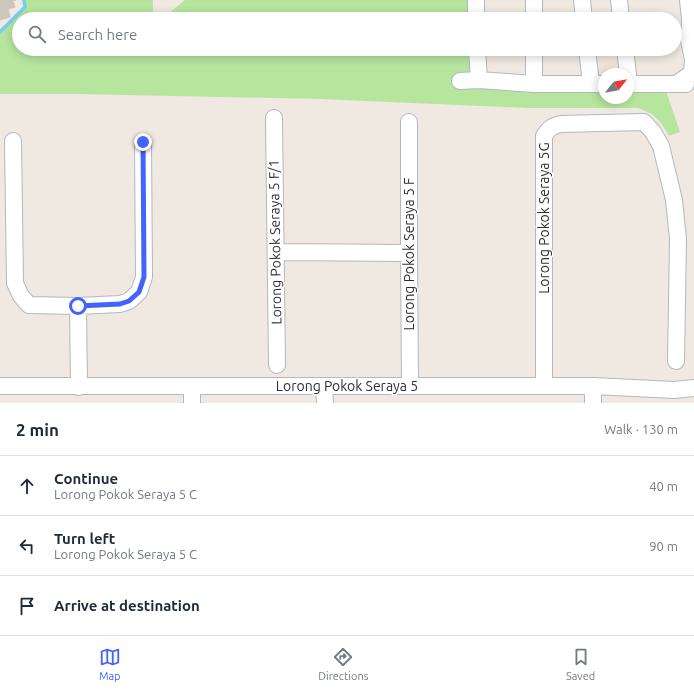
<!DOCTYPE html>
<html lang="en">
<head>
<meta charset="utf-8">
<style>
  body { margin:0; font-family:Ubuntu,sans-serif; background:#f2f2f3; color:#1f2937 }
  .compass { position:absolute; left:598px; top:68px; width:36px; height:36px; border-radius:50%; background:#fff; box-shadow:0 2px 10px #0003; rotate:59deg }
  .stop { position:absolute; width:12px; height:12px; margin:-9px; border:3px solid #4264fb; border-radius:50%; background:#fff }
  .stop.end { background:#4264fb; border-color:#fff; box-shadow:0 1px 4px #0008 }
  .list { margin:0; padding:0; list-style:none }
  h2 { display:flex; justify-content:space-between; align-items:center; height:52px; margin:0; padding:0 16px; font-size:17px }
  h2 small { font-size:13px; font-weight:400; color:#747a83 }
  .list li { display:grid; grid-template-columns:26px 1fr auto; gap:12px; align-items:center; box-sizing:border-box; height:60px; padding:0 16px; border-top:1px solid #e0e1e3 }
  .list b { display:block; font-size:15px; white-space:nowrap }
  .list p { margin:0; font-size:13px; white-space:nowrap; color:#747a83 }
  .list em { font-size:13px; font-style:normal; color:#747a83 }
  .icon { flex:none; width:22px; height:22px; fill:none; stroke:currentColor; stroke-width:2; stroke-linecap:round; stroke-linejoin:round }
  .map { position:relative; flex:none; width:694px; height:403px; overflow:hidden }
  .search { position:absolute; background:#fff; box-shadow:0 2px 10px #0003; left:12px; right:12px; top:12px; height:44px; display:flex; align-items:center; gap:10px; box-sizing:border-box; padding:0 14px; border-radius:22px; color:#747a83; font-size:15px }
  .sheet { height:232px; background:#fff }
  nav { display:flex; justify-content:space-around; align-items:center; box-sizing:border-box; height:56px; border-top:1px solid #e0e1e3; background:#fff; font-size:11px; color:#747a83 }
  nav a { display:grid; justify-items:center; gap:2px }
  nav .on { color:#4264fb }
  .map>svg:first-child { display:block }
  .green { fill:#b6e59e }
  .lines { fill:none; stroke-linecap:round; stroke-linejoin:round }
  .stream { stroke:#75cff0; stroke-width:3.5 }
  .building { fill:#cbc7bf; stroke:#cbc5ba }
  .minor-casing { stroke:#b4b7c1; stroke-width:18 }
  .minor { stroke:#fff; stroke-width:16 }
  .route { stroke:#4264fb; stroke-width:5 }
  .labels { text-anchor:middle; stroke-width:3; stroke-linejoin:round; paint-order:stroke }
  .street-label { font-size:14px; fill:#2e2e2e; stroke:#fff }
</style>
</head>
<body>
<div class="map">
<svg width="694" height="403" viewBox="0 0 694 403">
  <rect width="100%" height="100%" fill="#efe9e1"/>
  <!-- green -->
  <path class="green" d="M24,0h129v15l3,4h-137v30h453v24l132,17v8h24v-8l38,1 14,41 -11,4 -8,-13 -9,-9 -14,-6h-109l-208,-9 -242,-5h-79v-62l25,-25z
    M185,0h286v19h-309z"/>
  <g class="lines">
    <!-- stream -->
    <path class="stream" d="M0,32l25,-25 -1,-7"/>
  </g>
  <!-- building -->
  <path class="building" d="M0,0h16l-3,1 2,6 -7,2 2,8 -10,3z"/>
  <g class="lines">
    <!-- minor casing -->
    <g class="minor-casing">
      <path id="minor" d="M534,0v19
        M582,0l2,19
        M619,0l2,19
        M688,0l2,19 2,9
        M476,19v-19
        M477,49l2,31
        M534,49v35
        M587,49l4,35h13
        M625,49l3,25
        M460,81l19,-1 55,4h57
        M628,84h58
        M676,84l16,-11 1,-14 -4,-19 1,-21
        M274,118l3,247
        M409,122v131l1,133
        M13,141l2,142 6,13 8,9 49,1 42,-2 9,-3 10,-9 5,-15 -1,-135
        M276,252l133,1
        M78,306l1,81
        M0,386h593l81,4 20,-2
        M544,386v-250c5,-8 8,-10 17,-12l83,-2 9,10 8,14 13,54 4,39 -2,122
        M324,387l1,16
        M192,403v-16
        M593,403v-17"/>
    </g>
    <!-- minor -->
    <use href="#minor" class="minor"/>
  </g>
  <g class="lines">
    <!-- route -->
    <path class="route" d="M78,306l42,-2 9,-3 10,-9 5,-15 -1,-135"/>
  </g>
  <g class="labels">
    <!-- street labels -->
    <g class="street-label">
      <text transform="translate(544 218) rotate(-90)" y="5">Lorong Pokok Seraya 5G</text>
      <text transform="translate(275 242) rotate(-91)" y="5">Lorong Pokok Seraya 5 F/1</text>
      <text transform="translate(409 254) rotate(-90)" y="5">Lorong Pokok Seraya 5 F</text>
      <text x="347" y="391">Lorong Pokok Seraya 5</text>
    </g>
  </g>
</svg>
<svg class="compass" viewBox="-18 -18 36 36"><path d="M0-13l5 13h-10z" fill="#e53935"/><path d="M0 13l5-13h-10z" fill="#747a83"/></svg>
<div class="stop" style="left:78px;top:306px"></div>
<div class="stop end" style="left:143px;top:142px"></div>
<div class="search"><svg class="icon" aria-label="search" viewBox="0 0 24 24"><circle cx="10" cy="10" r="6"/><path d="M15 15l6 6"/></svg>Search here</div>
</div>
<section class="sheet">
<h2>2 min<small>Walk · 130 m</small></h2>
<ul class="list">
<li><svg class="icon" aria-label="ahead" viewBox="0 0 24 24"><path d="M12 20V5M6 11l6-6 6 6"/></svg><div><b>Continue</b><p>Lorong Pokok Seraya 5 C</p></div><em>40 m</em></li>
<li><svg class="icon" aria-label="left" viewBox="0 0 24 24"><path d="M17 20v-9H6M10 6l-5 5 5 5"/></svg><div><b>Turn left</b><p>Lorong Pokok Seraya 5 C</p></div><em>90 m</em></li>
<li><svg class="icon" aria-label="arrive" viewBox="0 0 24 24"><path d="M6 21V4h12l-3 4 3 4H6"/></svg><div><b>Arrive at destination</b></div></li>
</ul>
</section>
<nav>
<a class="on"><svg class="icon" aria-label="map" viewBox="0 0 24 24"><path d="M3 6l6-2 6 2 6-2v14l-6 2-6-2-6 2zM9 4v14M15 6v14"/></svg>Map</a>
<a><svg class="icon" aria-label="directions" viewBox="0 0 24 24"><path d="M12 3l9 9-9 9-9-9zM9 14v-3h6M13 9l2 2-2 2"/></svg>Directions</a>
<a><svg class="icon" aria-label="saved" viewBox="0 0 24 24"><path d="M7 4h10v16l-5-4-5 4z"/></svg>Saved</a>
</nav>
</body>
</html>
